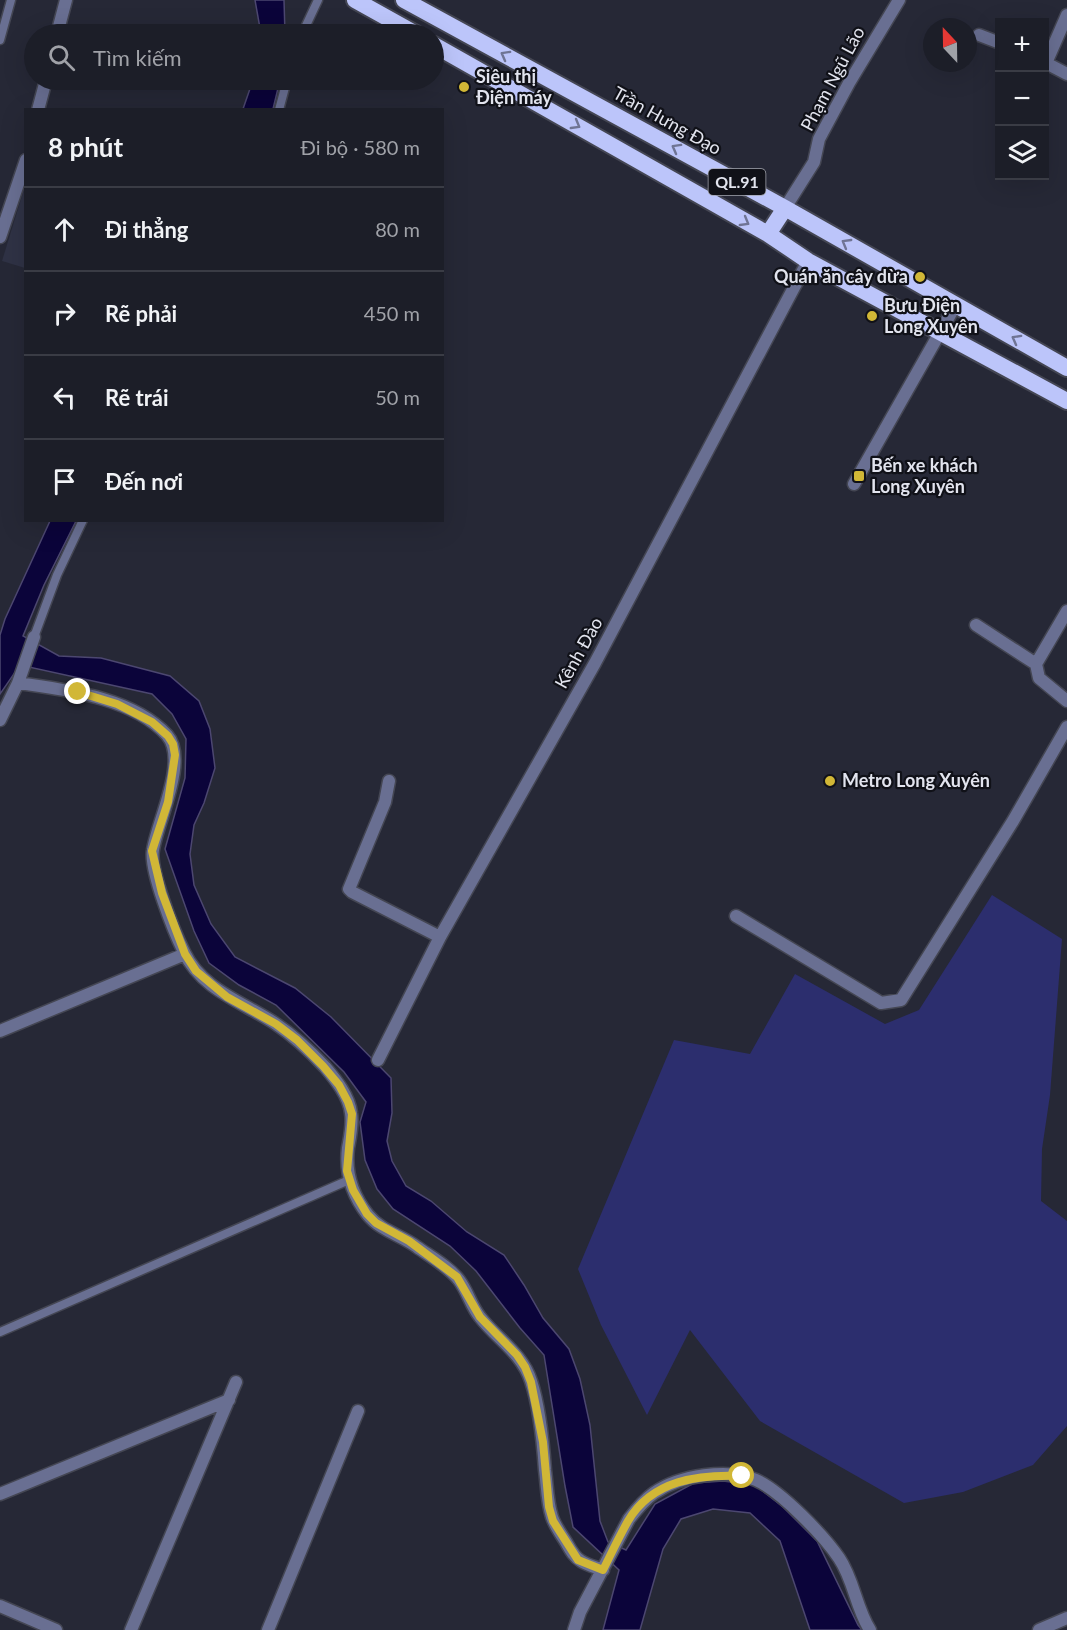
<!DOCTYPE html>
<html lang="vi">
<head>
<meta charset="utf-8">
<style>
  body { margin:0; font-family:Lato,sans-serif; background:#252730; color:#f1f3f6 }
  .controls { position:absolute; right:18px; top:18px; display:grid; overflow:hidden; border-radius:0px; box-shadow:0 6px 24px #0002 }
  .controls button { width:54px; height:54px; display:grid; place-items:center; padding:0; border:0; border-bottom:2px solid #3a3c45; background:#1c1e28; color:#f1f3f6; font:30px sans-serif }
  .compass { position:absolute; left:923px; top:18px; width:54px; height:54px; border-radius:50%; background:#1c1e28; box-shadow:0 6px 24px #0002; rotate:338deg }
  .stop { position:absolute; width:18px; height:18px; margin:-14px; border:4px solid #d1b736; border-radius:50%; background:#fff }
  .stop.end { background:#d1b736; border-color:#fff; box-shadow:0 2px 6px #0008 }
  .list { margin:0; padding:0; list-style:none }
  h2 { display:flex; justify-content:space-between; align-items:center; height:78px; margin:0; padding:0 24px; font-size:26px }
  h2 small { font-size:20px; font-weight:400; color:#a0a2a8 }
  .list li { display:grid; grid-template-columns:39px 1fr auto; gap:18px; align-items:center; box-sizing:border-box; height:84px; padding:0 24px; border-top:2px solid #3a3c45 }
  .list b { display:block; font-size:22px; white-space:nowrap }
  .list em { font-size:20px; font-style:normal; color:#a0a2a8 }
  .icon { flex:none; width:33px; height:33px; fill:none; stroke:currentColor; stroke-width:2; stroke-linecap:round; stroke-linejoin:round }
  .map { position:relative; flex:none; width:1067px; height:1630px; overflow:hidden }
  .search { position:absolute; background:#1c1e28; box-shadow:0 6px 24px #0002; left:24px; top:24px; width:420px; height:66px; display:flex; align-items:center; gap:15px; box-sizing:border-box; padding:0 21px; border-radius:33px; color:#a0a2a8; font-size:22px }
  .panel { position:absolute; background:#1c1e28; box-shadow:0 6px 24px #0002; left:24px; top:108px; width:420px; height:414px; border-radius:0px }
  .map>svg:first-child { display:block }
  .built { fill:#2f3245 }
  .green { fill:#2c2e6e }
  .water { fill:#0b043a; stroke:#4c4770; stroke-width:1.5 }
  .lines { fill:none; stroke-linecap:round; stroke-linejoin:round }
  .service-casing { stroke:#444653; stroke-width:11 }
  .minor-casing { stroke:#444653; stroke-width:15 }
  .trunk-casing { stroke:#444653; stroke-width:20 }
  .service { stroke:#696f92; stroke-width:8 }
  .minor { stroke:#696f92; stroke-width:12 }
  .trunk { stroke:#bcc5fa; stroke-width:16 }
  .oneway { stroke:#6f7494 }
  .route { stroke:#d1b736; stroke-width:8 }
  .poi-dot { fill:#d1b736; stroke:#101118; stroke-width:2 }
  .labels { text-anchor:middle; stroke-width:4.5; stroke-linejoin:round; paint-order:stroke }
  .shield { fill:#101118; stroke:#a3a5ae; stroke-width:1.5 }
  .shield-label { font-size:16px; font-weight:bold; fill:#e2e4ee }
  .poi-label { font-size:18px; font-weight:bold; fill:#e2e4ee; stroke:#101118; text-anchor:start }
  .street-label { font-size:18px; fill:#e2e4ee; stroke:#101118 }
</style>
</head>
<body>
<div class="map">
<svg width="1067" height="1630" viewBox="0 0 1067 1630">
  <rect width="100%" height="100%" fill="#262836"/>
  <!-- built -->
  <path class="built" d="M25,186l1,82h-1l-23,-7z"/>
  <!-- green -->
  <path class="green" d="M992,895l70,44 -12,156 -8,54 -1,52 26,20v205l-34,39 -70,27 -59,11 -144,-82 -70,-91 -43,85 -46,-90 -23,-56 96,-229 76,14 45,-80 90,50 34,-14z"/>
  <!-- water -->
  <path class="water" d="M255,0h29l1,34h-24z
    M253,80h27l-7,29h-30z
    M50,521h26l-32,64 -21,51 36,20 42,2 69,18 29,25 11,28 5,39 -11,35 -10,22 -4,29 4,31 17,39 24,33 60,31 36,29 60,61 1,35 -5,28 5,20 14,25 25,15 36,31 37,23 20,30 19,33 26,31 11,30 10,46 10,96 8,21 18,8 29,-46 39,-21 29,-2 32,4 28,22 34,34 41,84 4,5h-52l-30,-89 -30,-28 -37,-4 -32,10 -18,30 -23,81h-37l16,-60 -46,-43 -8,-41 -21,-131 -24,-27 -44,-57 -26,-25 -57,-37 -16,-20 -12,-29 -5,-38 6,-20 -22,-30 -68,-67 -37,-20 -30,-22 -15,-32 -29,-82 20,-71 1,-39 -14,-25 -20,-20 -132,-29 -20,29v-59l5,-16z"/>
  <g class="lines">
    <!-- service casing -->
    <g class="service-casing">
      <path id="service" d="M302,34l16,-34
        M0,40l11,-40
        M279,110l8,-30
        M34,637l23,-62 26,-55
        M0,1332l349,-152"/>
    </g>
    <!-- minor casing -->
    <g class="minor-casing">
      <path id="minor" d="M57,34l9,-34
        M979,35l21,8
        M1044,62l23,12
        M1046,63l21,-48
        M38,110l8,-30
        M785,208l29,-46 5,-23 30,-56 50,-83
        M0,237l26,-77
        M854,484l101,-178
        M1067,611l-31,53 3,14 28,23
        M976,625l60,39
        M34,637l-16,46c48,7 114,14 149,52 22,25 -10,87 -14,115 -4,19 21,82 31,102 18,38 59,50 92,72 18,12 34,27 49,43 11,13 24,29 26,46 2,12 -1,24 -3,35 -3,25 5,48 20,67 13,16 33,20 49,32 14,10 32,20 42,33 9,12 12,26 21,37 17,22 42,36 51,64 9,27 12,61 14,89 2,15 2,32 7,47 3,9 9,17 14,25 4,7 8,15 15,19 6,4 14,6 22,9
        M0,720l18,-37
        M389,781l-4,21 -36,87 3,3 88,45
        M736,916l145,87 20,-3 112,-179 54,-94
        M0,1031l185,-77
        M378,1060l62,-123 155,-274 213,-402
        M0,1494l229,-94
        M0,1606l56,24
        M131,1630l105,-248
        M268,1630l90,-219
        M574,1630l6,-18 49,-93c7,-9 15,-19 25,-26 26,-18 74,-25 102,-13 25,11 68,56 83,78 15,22 17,50 31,72
        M1039,1630l28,-12"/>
    </g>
    <!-- trunk casing -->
    <g class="trunk-casing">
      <path id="trunk" d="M355,0l61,34
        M404,0l381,208 282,160
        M434,45l334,189 40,27 259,140
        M768,234l17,-26"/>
    </g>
    <!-- service -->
    <use href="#service" class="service"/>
    <!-- minor -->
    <use href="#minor" class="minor"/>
    <!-- trunk -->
    <use href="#trunk" class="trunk"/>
  </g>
  <!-- one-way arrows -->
  <defs><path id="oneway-chevron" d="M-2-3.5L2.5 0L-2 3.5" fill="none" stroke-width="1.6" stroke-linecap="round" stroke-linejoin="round" transform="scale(1.5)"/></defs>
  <g class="oneway">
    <use href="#oneway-chevron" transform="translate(505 55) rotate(-151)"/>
    <use href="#oneway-chevron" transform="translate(576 125) rotate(30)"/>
    <use href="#oneway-chevron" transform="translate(676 148) rotate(-151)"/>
    <use href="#oneway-chevron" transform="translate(745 222) rotate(30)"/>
    <use href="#oneway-chevron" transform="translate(846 243) rotate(-150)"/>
    <use href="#oneway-chevron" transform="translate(1016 339) rotate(-151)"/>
  </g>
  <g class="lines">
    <!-- route -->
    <path class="route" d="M78,692l39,12 35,18 16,14 5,8 2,11 -7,47 -16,49 10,42 23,61 11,17 31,26 49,27 21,16 26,26 16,19 9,17 4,12 -5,57 6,19 14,24 9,9 33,18 48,36 23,40 37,38 8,12 6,15 12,60 6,65 4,14 25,39 25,10c8,-16 16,-33 25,-49 24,-41 71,-47 114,-45"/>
  </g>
  <!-- markers -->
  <g class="poi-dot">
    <circle cx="464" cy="87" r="6"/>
    <circle cx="920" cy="277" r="6"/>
    <circle cx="872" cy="316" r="6"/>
    <rect x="853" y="470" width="12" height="12" rx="3"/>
    <circle cx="830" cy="781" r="6"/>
  </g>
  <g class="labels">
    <!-- shield labels -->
    <rect class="shield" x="708.5" y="169" width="57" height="26" rx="4.5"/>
    <g class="shield-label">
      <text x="737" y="188">QL.91</text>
    </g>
    <!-- poi labels -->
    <g class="poi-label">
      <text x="476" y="83">Siêu thị<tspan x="476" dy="21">Điện máy</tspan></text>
      <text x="908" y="283" text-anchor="end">Quán ăn cây dừa</text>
      <text x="884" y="312">Bưu Điện<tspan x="884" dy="21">Long Xuyên</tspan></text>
      <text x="871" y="472">Bến xe khách<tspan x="871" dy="21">Long Xuyên</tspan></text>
      <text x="842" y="787">Metro Long Xuyên</text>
    </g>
    <!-- street labels -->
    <g class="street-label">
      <text transform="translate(833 79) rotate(-62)" y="6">Phạm Ngũ Lão</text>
      <text transform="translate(667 121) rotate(29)" y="6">Trần Hưng Đạo</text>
      <text transform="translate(579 653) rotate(-61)" y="6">Kênh Đào</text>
    </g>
  </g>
</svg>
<div class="controls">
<button>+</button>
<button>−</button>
<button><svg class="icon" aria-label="layers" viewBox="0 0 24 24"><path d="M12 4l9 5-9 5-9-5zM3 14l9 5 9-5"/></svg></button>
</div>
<svg class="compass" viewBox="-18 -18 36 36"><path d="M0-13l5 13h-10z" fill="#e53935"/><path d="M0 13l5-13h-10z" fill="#a0a2a8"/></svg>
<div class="stop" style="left:742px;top:1476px"></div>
<div class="stop end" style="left:78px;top:692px"></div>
<div class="search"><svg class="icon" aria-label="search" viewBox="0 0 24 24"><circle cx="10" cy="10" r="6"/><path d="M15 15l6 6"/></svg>Tìm kiếm</div>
<section class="panel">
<h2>8 phút<small>Đi bộ · 580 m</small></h2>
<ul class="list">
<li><svg class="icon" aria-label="ahead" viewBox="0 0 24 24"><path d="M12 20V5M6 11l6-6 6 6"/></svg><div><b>Đi thẳng</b></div><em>80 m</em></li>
<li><svg class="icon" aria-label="right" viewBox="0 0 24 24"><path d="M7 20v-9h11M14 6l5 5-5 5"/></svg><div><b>Rẽ phải</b></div><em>450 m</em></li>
<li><svg class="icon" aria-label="left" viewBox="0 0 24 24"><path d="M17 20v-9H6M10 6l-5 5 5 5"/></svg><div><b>Rẽ trái</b></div><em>50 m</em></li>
<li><svg class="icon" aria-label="arrive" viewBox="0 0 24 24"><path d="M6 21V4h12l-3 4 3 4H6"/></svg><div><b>Đến nơi</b></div></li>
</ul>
</section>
</div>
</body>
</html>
